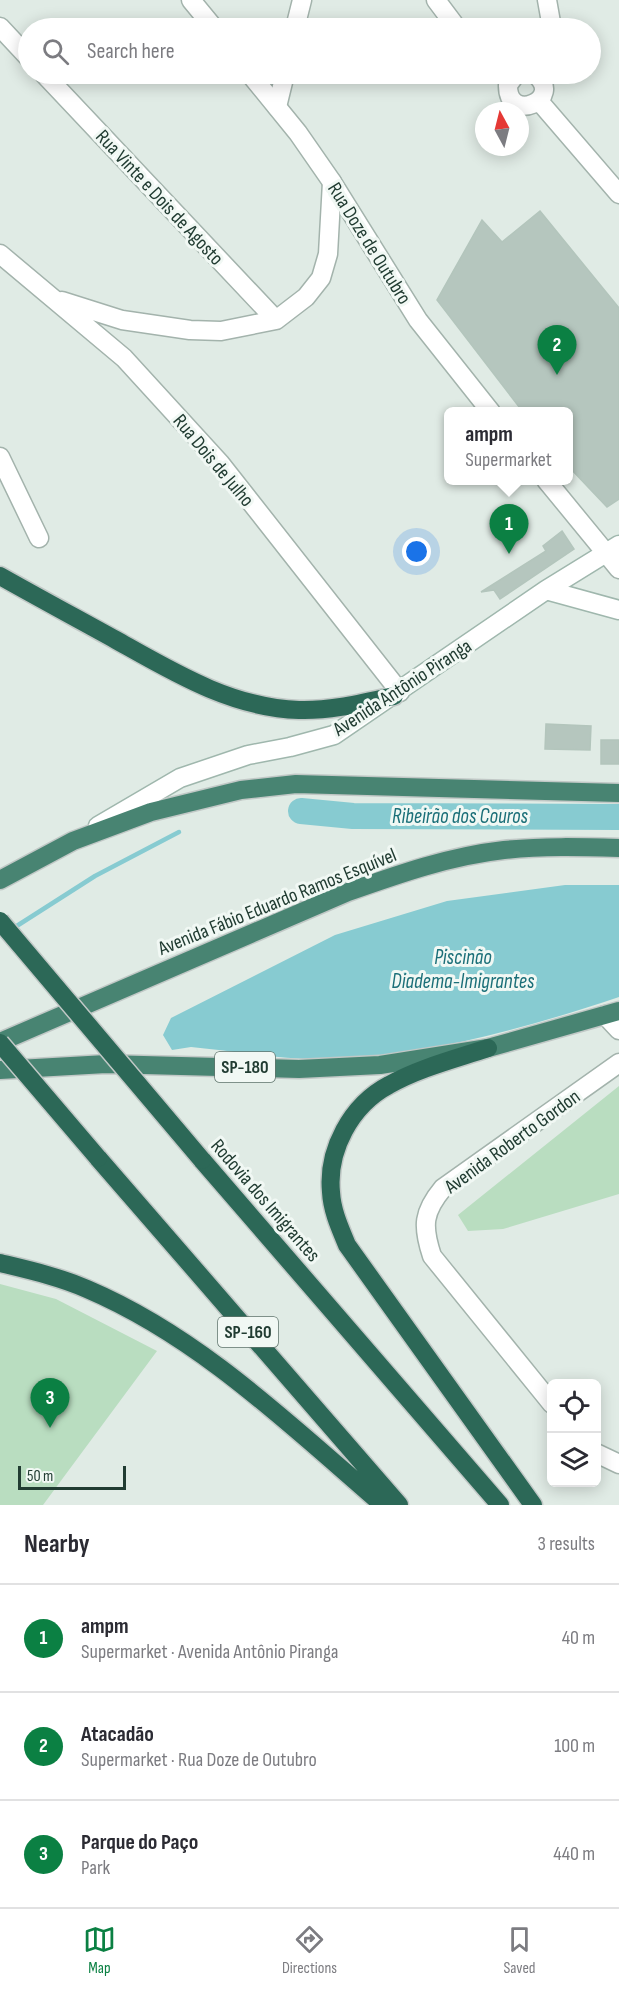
<!DOCTYPE html>
<html lang="en">
<head>
<meta charset="utf-8">
<style>
  body { margin:0; font-family:"Sofia Sans Condensed",sans-serif; background:#f2f2f3; color:#2b2b33 }
  .controls { position:absolute; right:18px; bottom:18px; display:grid; overflow:hidden; border-radius:9px; box-shadow:0 3px 15px #0003 }
  .controls button { width:54px; height:54px; display:grid; place-items:center; padding:0; border:0; border-bottom:2px solid #e1e1e2; background:#fff; color:#2b2b33; font:30px sans-serif }
  .compass { position:absolute; left:475px; top:102px; width:54px; height:54px; border-radius:50%; background:#fff; box-shadow:0 3px 15px #0003; rotate:353deg }
  .scale { position:absolute; left:18px; bottom:15px; width:108px; box-sizing:border-box; padding-left:6px; border:3px solid #213c32; border-top:0; font-size:16px; line-height:21px; white-space:nowrap; color:#213c32; -webkit-text-stroke:4px #f1f8f4; paint-order:stroke }
  .you { position:absolute; left:417px; top:552px; width:21px; height:21px; margin:-15px; border:4px solid #fff; border-radius:50%; background:#1a73e8; box-shadow:0 0 0 9px #1a73e833 }
  .badge { display:grid; place-items:center; width:39px; height:39px; border-radius:50%; background:#0b8043; color:#fff; font-size:20px; font-weight:700 }
  .pin { position:absolute; translate:-50% -50px; filter:drop-shadow(0 2px 3px #0008) }
  .pin::after { content:''; position:absolute; top:32px; width:21px; height:18px; background:inherit; clip-path:polygon(0 0,100% 0,50% 100%) }
  .popup { position:absolute; left:444px; top:407px; width:129px; height:78px; box-sizing:border-box; display:grid; place-content:center; border-radius:9px; background:#fff; filter:drop-shadow(0 2px 4px #0005); font-size:20px; white-space:nowrap; color:#7c7c81 }
  .popup b { font-size:22px; color:#2b2b33 }
  .popup::after { content:''; position:absolute; left:50%; top:100%; margin-left:-12px; border:12px solid transparent; border-top-color:#fff }
  .list { margin:0; padding:0; list-style:none }
  h2 { display:flex; justify-content:space-between; align-items:center; height:78px; margin:0; padding:0 24px; font-size:26px }
  h2 small { font-size:20px; font-weight:400; color:#7c7c81 }
  .list li { display:grid; grid-template-columns:39px 1fr auto; gap:18px; align-items:center; box-sizing:border-box; height:108px; padding:0 24px; border-top:2px solid #e1e1e2 }
  .list b { display:block; font-size:22px; white-space:nowrap }
  .list p { margin:0; font-size:20px; white-space:nowrap; color:#7c7c81 }
  .list em { font-size:20px; font-style:normal; color:#7c7c81 }
  .icon { flex:none; width:33px; height:33px; fill:none; stroke:currentColor; stroke-width:2; stroke-linecap:round; stroke-linejoin:round }
  .map { position:relative; flex:none; width:619px; height:1505px; overflow:hidden }
  .search { position:absolute; background:#fff; box-shadow:0 3px 15px #0003; left:18px; right:18px; top:18px; height:66px; display:flex; align-items:center; gap:15px; box-sizing:border-box; padding:0 21px; border-radius:33px; color:#7c7c81; font-size:22px }
  .sheet { height:402px; background:#fff }
  nav { display:flex; justify-content:space-around; align-items:center; box-sizing:border-box; height:84px; border-top:2px solid #e1e1e2; background:#fff; font-size:16px; color:#7c7c81 }
  nav a { display:grid; justify-items:center; gap:3px }
  nav .on { color:#0b8043 }
  .map>svg:first-child { display:block }
  .green { fill:#b9ddc0 }
  .water { fill:#87cbd1 }
  .lines { fill:none; stroke-linecap:round; stroke-linejoin:round }
  .stream { stroke:#87cbd1; stroke-width:4.5 }
  .river { stroke:#87cbd1; stroke-width:26 }
  .building { fill:#b5c6be; stroke:#b3c5bc; stroke-width:1.5 }
  .minor-casing { stroke:#a3b3ac; stroke-width:21 }
  .tertiary-casing { stroke:#a3b3ac; stroke-width:21 }
  .secondary-casing { stroke:#9fb7ad; stroke-width:21 }
  .trunk-casing { stroke:#c1c8c6; stroke-width:21 }
  .motorway-casing { stroke:#c1c8c6; stroke-width:21 }
  .minor { stroke:#fff; stroke-width:18 }
  .tertiary { stroke:#fff; stroke-width:18 }
  .secondary { stroke:#fff; stroke-width:18 }
  .trunk { stroke:#488472; stroke-width:18 }
  .motorway { stroke:#2c6857; stroke-width:18 }
  .motorway-bridge-casing { stroke:#c1c8c6; stroke-width:21; stroke-linecap:butt }
  .motorway-bridge { stroke:#2c6857; stroke-width:18 }
  .labels { text-anchor:middle; stroke-width:6; stroke-linejoin:round; paint-order:stroke }
  .shield { fill:#f1f8f4; stroke:#5f746c; stroke-width:1.5 }
  .shield-label { font-size:18px; font-weight:bold; fill:#213c32 }
  .street-label { font-size:20px; fill:#213c32; stroke:#f1f8f4 }
  .water-label { font-size:21px; font-style:italic; fill:#1b6f78; stroke:#f1f8f4 }
</style>
</head>
<body>
<div class="map">
<svg width="619" height="1505" viewBox="0 0 619 1505">
  <rect width="100%" height="100%" fill="#e0ebe5"/>
  <!-- green -->
  <path class="green" d="M619,1086v108l-116,35 -35,2 -10,-16z
    M0,1284l56,15 101,52 -114,154h-43z"/>
  <!-- water -->
  <path class="water" d="M565,885h54v112c-96,32 -198,61 -300,62 -42,0 -86,-8 -128,-12l-19,3 -9,-15 8,-17 164,-83 112,-34z"/>
  <g class="lines">
    <!-- stream -->
    <path class="stream" d="M12,929l83,-53 84,-44"/>
    <!-- river -->
    <path class="river" d="M301,811l52,5 266,1"/>
  </g>
  <!-- building -->
  <path class="building" d="M540,211l79,97v191l-12,8 -38,-40v-55h-46l-86,-112 45,-80 20,22z
    M562,531l12,18 -74,50 -6,-9 -13,2 65,-41 -3,-5z
    M546,724l45,2 -1,24 -45,-1z
    M601,740h18v24h-18z"/>
  <g class="lines">
    <!-- minor casing -->
    <g class="minor-casing">
      <path id="minor" d="M436,0l21,28
        M547,0l5,28
        M0,27l28,30
        M295,28l7,-28
        M44,74l232,246
        M516,74l-8,11c-1,40 58,14 27,-11
        M539,101l80,93
        M277,107l8,-33
        M0,254l124,104 96,105 180,229
        M62,301l60,19 68,10 31,1 55,-11 30,-23 15,-19 7,-24 4,-72
        M0,457l39,81
        M605,1015l14,15
        M552,1404l-120,-148c-10,-30 -9,-44 11,-68l176,-125
        M596,1453l23,11"/>
    </g>
    <!-- tertiary casing -->
    <g class="tertiary-casing">
      <path id="tertiary" d="M191,0l23,28
        M250,74l48,59 34,49 86,138 73,92
        M546,480l73,89"/>
    </g>
    <!-- secondary casing -->
    <g class="secondary-casing">
      <path id="secondary" d="M546,590l73,20
        M98,826l82,-48 68,-23 42,-8 44,-12 212,-145 73,-45"/>
    </g>
    <!-- trunk casing -->
    <g class="trunk-casing">
      <path id="trunk" d="M0,880l73,-39 78,-29 90,-22 55,-6 323,9
        M0,1042l348,-150c51,-18 102,-36 156,-42 38,-4 77,-3 115,-2
        M0,1070l106,-6 193,5 81,-4 108,-17 131,-37"/>
    </g>
    <!-- motorway casing -->
    <g class="motorway-casing">
      <path id="motorway" d="M0,576c39,22 78,43 116,64 57,32 116,68 183,70 32,1 63,-7 95,-14
        M488,1048c-33,11 -69,20 -99,37 -38,20 -62,65 -58,107 1,19 9,36 16,53l186,260
        M98,1158l301,347
        M202,1160l298,345
        M0,1263c29,7 60,14 87,26 113,48 204,137 296,216"/>
    </g>
    <!-- minor -->
    <use href="#minor" class="minor"/>
    <!-- tertiary -->
    <use href="#tertiary" class="tertiary"/>
    <!-- secondary -->
    <use href="#secondary" class="secondary"/>
    <!-- trunk -->
    <use href="#trunk" class="trunk"/>
    <!-- motorway -->
    <use href="#motorway" class="motorway"/>
    <!-- motorway-bridge casing -->
    <g class="motorway-bridge-casing">
      <path id="motorway-bridge" d="M0,921l202,239
        M0,1043l98,115"/>
    </g>
    <!-- motorway-bridge -->
    <use href="#motorway-bridge" class="motorway-bridge"/>
  </g>
  <g class="labels">
    <!-- shield labels -->
    <g class="shield">
      <rect x="215" y="1052" width="60" height="30" rx="4.5"/>
      <rect x="218" y="1317" width="60" height="30" rx="4.5"/>
    </g>
    <g class="shield-label">
      <text x="245" y="1073">SP-180</text>
      <text x="248" y="1338">SP-160</text>
    </g>
    <!-- street labels -->
    <g class="street-label">
      <text transform="translate(160 197) rotate(47)" y="7">Rua Vinte e Dois de Agosto</text>
      <text transform="translate(370 243) rotate(58)" y="7">Rua Doze de Outubro</text>
      <text transform="translate(214 460) rotate(50)" y="7">Rua Dois de Julho</text>
      <text transform="translate(402 687) rotate(-33)" y="7">Avenida Antônio Piranga</text>
      <text transform="translate(277 901) rotate(-22)" y="7">Avenida Fábio Eduardo Ramos Esquível</text>
      <text transform="translate(512 1141) rotate(-36)" y="7">Avenida Roberto Gordon</text>
      <text transform="translate(266 1200) rotate(49)" y="7">Rodovia dos Imigrantes</text>
    </g>
    <!-- water labels -->
    <g class="water-label">
      <text x="460" y="823">Ribeirão dos Couros</text>
      <text x="463" y="964">Piscinão<tspan x="463" dy="24">Diadema-Imigrantes</tspan></text>
    </g>
  </g>
</svg>
<div class="controls">
<button><svg class="icon" aria-label="locate" viewBox="0 0 24 24"><circle cx="12" cy="12" r="6"/><path d="M12 2v4M12 18v4M2 12h4M18 12h4"/></svg></button>
<button><svg class="icon" aria-label="layers" viewBox="0 0 24 24"><path d="M12 4l9 5-9 5-9-5zM3 14l9 5 9-5"/></svg></button>
</div>
<svg class="compass" viewBox="-18 -18 36 36"><path d="M0-13l5 13h-10z" fill="#e53935"/><path d="M0 13l5-13h-10z" fill="#7c7c81"/></svg>
<div class="scale">50 m</div>
<div class="you"></div>
<div class="pin badge" style="left:509px;top:554px">1</div>
<div class="popup"><b>ampm</b>Supermarket</div>
<div class="pin badge" style="left:557px;top:375px">2</div>
<div class="pin badge" style="left:50px;top:1428px">3</div>
<div class="search"><svg class="icon" aria-label="search" viewBox="0 0 24 24"><circle cx="10" cy="10" r="6"/><path d="M15 15l6 6"/></svg>Search here</div>
</div>
<section class="sheet">
<h2>Nearby<small>3 results</small></h2>
<ul class="list">
<li><span class="badge">1</span><div><b>ampm</b><p>Supermarket · Avenida Antônio Piranga</p></div><em>40 m</em></li>
<li><span class="badge">2</span><div><b>Atacadão</b><p>Supermarket · Rua Doze de Outubro</p></div><em>100 m</em></li>
<li><span class="badge">3</span><div><b>Parque do Paço</b><p>Park</p></div><em>440 m</em></li>
</ul>
</section>
<nav>
<a class="on"><svg class="icon" aria-label="map" viewBox="0 0 24 24"><path d="M3 6l6-2 6 2 6-2v14l-6 2-6-2-6 2zM9 4v14M15 6v14"/></svg>Map</a>
<a><svg class="icon" aria-label="directions" viewBox="0 0 24 24"><path d="M12 3l9 9-9 9-9-9zM9 14v-3h6M13 9l2 2-2 2"/></svg>Directions</a>
<a><svg class="icon" aria-label="saved" viewBox="0 0 24 24"><path d="M7 4h10v16l-5-4-5 4z"/></svg>Saved</a>
</nav>
</body>
</html>
